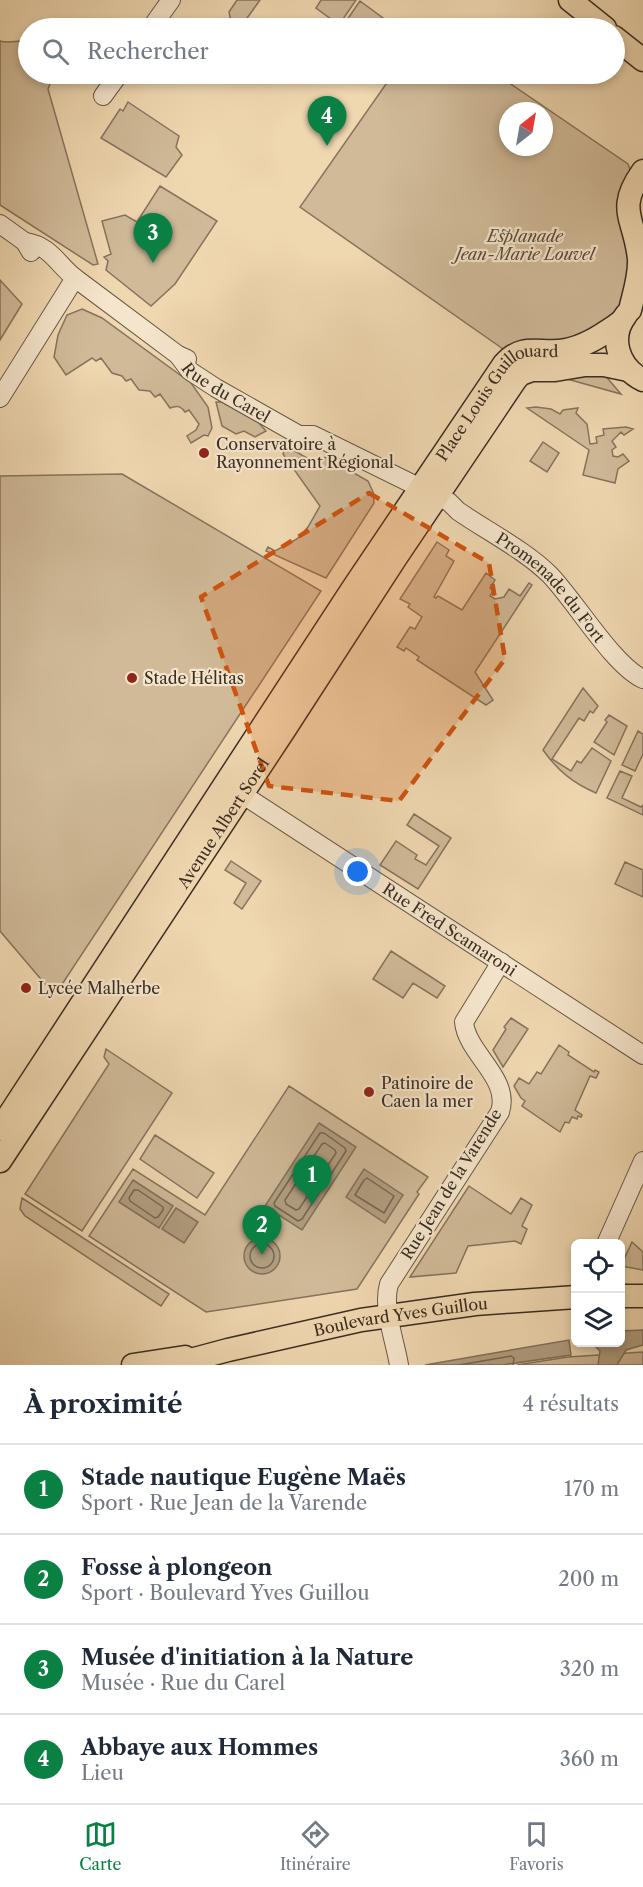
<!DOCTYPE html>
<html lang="fr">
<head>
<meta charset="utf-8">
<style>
  body { margin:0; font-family:"Libre Caslon Text",serif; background:#f2f2f3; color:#1f2937 }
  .controls { position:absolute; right:18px; bottom:18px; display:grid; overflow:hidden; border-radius:9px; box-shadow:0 3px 9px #0003 }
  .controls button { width:54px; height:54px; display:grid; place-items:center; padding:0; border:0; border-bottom:2px solid #e0e1e3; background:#fff; color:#1f2937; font:30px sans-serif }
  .compass { position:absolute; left:499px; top:102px; width:54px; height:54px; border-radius:50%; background:#fff; box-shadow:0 3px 9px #0003; rotate:31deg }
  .you { position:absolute; left:358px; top:872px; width:21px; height:21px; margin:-15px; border:4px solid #fff; border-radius:50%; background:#1a73e8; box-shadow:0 0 0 9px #1a73e833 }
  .badge { display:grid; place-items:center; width:39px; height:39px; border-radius:50%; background:#0b8043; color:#fff; font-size:20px; font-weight:700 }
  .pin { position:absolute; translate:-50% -50px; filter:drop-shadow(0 2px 3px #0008) }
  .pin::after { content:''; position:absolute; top:32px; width:21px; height:18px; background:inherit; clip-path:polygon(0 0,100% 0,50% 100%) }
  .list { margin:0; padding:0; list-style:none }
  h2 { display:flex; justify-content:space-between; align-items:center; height:78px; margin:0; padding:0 24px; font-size:26px }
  h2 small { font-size:20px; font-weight:400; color:#747a83 }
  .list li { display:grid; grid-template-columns:39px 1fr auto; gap:18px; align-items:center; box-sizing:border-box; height:90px; padding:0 24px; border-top:2px solid #e0e1e3 }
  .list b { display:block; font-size:22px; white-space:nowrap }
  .list p { margin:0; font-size:20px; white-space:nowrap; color:#747a83 }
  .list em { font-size:20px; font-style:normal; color:#747a83 }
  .icon { flex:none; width:33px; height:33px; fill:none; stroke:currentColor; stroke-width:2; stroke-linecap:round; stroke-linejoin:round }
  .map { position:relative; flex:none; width:643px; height:1365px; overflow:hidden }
  .search { position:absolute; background:#fff; box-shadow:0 3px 9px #0003; left:18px; right:18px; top:18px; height:66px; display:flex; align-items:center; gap:15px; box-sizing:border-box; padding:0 21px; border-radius:33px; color:#747a83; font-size:22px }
  .sheet { height:438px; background:#fff }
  nav { display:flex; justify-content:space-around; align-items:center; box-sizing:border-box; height:84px; border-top:2px solid #e0e1e3; background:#fff; font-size:16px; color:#747a83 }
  nav a { display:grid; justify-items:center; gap:3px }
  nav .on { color:#0b8043 }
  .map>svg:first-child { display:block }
  .green { fill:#d0ba98; stroke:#85745e; stroke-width:1.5; fill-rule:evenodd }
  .water { fill:#b19e80; stroke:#81725b; stroke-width:1.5 }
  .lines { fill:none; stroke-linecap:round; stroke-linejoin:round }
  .shore { stroke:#766652; stroke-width:1.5 }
  .minor-casing { stroke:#675946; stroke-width:20 }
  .major-casing { stroke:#3a2f23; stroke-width:25 }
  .minor { stroke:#f5e5cc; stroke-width:18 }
  .major { stroke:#efd7b0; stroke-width:22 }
  .marked { fill:#ce530f; fill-opacity:0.2; stroke:#ce530f; stroke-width:4.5; stroke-dasharray:12 8; stroke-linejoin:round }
  .poi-dot { fill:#8f2418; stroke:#f5e5cc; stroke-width:2 }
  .labels { text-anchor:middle; stroke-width:4.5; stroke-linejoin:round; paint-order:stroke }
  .park-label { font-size:16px; font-style:italic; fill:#584b3a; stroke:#f5e5cc }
  .street-label { font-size:16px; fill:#3a2f23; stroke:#f5e5cc }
  .poi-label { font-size:16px; fill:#3a2f23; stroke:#f5e5cc; text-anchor:start }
</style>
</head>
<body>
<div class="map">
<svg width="643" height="1365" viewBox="0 0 643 1365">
  <rect width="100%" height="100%" fill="#efd7b0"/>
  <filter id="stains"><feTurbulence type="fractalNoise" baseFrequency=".00333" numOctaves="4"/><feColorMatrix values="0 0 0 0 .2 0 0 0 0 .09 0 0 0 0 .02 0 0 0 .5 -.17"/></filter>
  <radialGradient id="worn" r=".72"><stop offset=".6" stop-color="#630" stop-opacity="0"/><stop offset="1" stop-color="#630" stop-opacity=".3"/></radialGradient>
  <!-- green -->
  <path class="green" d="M237,0h23l-20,28 -9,-6 -2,-10z
    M321,0h35l-17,25 -23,-17z
    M360,1l23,17 -7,10 -34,-1z
    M0,41c11,3 19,-2 28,1v32h26l-6,15 50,175 -5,1 -93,-60z
    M393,74h103l132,90 5,14 -2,73 -8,49 -11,17 -31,21 -75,13 -206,-144zM508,111h36v36h-36z
    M128,102l51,34 -3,11 6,8 -16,22 -65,-39 19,-29 3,2z
    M160,186l57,35 -42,63 -24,22 -45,-36 2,-9 -4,-4 7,-3 -9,-33 23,-6 12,7z
    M0,280l22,24 -22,36z
    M82,309l20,9 89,65 17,24 4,21 -4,8 -4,-1 -13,8 -4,-7 9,-6 3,-6 -10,-14 -4,2c-4,-6 -8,-7 -15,-4l-10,-14 -5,3 -5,-6 -11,-1 -8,-11 -5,2 -4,-5 -10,-3 -11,-15 -5,3 -4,-3 -26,17 -12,-18 4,-22 9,-20z
    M603,373l18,21 -54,-15z
    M216,402h6l36,20 8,9 -11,6 -11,-6 -8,3 -14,-8z
    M536,407l15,2 9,5 3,-4 15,-2 -2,5 11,11 3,20 7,-1 -1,-6 8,-2 -1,-6 23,-2 7,2 -9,6 -3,-3 -9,9 4,6 -4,3 1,6 5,1 5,-3 6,7 -11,8 -3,14 -32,-8 6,-25 -62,-42z
    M543,442l16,11 -12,19 -17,-11z
    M286,446l26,15 14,-4 42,24 5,11 1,11 -48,75 -60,-27 2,-4 7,4 22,-12 11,-12 12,-21 -37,-52z
    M122,474l199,117 -264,401 -12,-8 -45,-53v-455z
    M437,542l12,8 -3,6 8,5 -20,36 2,1 2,-2 24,14 24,-37 9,7 -5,8 3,3 -3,5 5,3 9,-2 5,-8 11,7 9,-13 3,2 -57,87 18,28 -7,5 -69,-45 2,-3 -13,-9 -2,3 -7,-4 13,-20 5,2 7,-12 -14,-10 2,-3 -10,-5z
    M583,688l15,18 -5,7 -3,-2 -6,10 -5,-3 -27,41 19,12 6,-10 4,2 11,-15 19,13 -15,32c-23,-10 -38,-22 -53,-43z
    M609,715l18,11 -13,29 -20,-13 13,-20 -2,-2z
    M638,731l5,3v20l-8,17 -13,-6z
    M620,771l12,5 -10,22 19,9 2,-2v10l-36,-17z
    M414,814l37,24 -33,51 -38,-24 16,-24 21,14 -2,4 11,6 13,-19 -32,-21z
    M231,861l30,20 -19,28 -8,-6 12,-20 -21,-13z
    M625,862l18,8v27l-28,-13z
    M391,951l54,35 -8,12 -24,-15 -10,15 -30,-19z
    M511,1018l17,11 -25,38 -10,-17 13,-21 -2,-2z
    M559,1045l10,7 -1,3 26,17 1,-2 4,2 -3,6 -6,-2 -15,34 7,5 -1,2 -3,-1 -1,3 -5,-2 -3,6 -4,-1 -5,10 -38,-26 3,-5 -4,-3 -7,-12 5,-8 10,6 8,-12 4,2z
    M106,1049l66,44 -90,138 -57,-37 84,-130 -5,-7z
    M289,1086l139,91 -11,15 2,2 -62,95 -151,23 -117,-76 44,-67 72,46z
    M155,1135l59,38 -17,25 -57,-39z
    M469,1186l42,28 10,-16 11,7 -10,21 5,3 -6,15 -6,-3 -47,5 -12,27 -46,4z
    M22,1198l147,96 -8,12 -136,-90 -5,-7z
    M632,1242l11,10v18l-22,-4z
    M643,1352v13h-126l51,-8z"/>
  <!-- water -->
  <path class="water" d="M319,1123l37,24 -54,83 -37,-24z
    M364,1169l39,26 -18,28 -39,-26z
    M133,1180l40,26 -14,22 -40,-26z
    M176,1208l22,14 -14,21 -22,-14z
    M244 1256a18 18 0 1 1 36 0a18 18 0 1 1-36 0Z
    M643,1330v15l-17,5 -9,15h-19l2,-14 -4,-4 -1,-4 25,-1 1,-11z
    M569,1340l2,15 -69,10h-77z"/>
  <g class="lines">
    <!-- shore -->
    <path class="shore" d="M320,1133h4l21,15 1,3 -44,68 -4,2 -23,-15 -1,-3z
      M325,1143l10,7 1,3 -37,56 -3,1 -10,-6 -1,-4 37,-56z
      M367,1178l27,18 -10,17 -29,-18 9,-15z
      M134,1190h4l25,17v3l-5,7 -3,1 -25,-17 -1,-3z
      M250 1256a12 12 0 1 1 24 0a12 12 0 1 1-24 0Z
      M459,1365l52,-9 3,2 -1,7"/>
    <!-- minor casing -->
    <g class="minor-casing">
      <g id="minor">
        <path d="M151,28l20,-28"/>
        <path d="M103,96l16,-22"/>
        <path d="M0,224l25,18 6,10"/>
        <path d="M25,242c26,4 32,22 50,36l103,77 9,4"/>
        <path id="s1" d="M178,355l12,16 26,17 83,47h14l136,67 9,9c29,20 68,40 92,64 26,27 63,90 93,104"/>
        <path d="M0,398l75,-120"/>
        <path id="s2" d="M231,787l412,268"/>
        <path d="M606,1244l37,-83"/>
        <path d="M399,1365c-4,-25 -17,-57 -10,-81l111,-172c11,-34 -33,-58 -36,-90l37,-60"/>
      </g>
    </g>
    <!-- major casing -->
    <g class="major-casing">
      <g id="major">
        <path d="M570,0l35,28"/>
        <path d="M614,37l29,23"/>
        <path d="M630,310c4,-17 10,-34 9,-51 -4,-41 -24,-49 4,-88"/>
        <path d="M626,315c-18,23 -7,53 17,65"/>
        <path id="s3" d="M0,1129l353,-541 151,-224c19,-22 37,-9 62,-14 21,-4 37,-16 55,-28"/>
        <path id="s4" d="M0,1161l283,-429 112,-173 121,-180 5,-5 11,-4h23l30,-5h19l24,5"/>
        <path d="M620,1296h23"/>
        <path d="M133,1365l52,-8"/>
        <path id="s5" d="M172,1365l56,-15 133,-30 114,-16 101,-7"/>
      </g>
    </g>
    <!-- minor -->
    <use href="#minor" class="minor"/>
    <!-- major -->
    <use href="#major" class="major"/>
  </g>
  <!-- marked area -->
  <path class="marked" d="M369,493l120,70 16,96 -106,142 -130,-15 -68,-189z"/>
  <!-- markers -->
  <g class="poi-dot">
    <circle cx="204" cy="453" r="6"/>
    <circle cx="132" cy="678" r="6"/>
    <circle cx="26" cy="988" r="6"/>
    <circle cx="369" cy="1092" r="6"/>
  </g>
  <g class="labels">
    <!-- park labels -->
    <g class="park-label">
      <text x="525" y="242">Esplanade<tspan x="525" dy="18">Jean-Marie Louvel</tspan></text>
    </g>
    <!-- street labels -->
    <g class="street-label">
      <text dy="6" stroke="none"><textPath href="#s1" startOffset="62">Rue du Carel</textPath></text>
      <text dy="6" stroke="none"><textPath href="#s3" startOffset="888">Place Louis Guillouard</textPath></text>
      <text dy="6" stroke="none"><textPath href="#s1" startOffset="446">Promenade du Fort</textPath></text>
      <text dy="6" stroke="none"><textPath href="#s4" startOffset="405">Avenue Albert Sorel</textPath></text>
      <text dy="6" stroke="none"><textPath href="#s2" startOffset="261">Rue Fred Scamaroni</textPath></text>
      <text transform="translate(451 1184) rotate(-58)" y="6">Rue Jean de la Varende</text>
      <text dy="6" stroke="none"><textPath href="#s5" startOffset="234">Boulevard Yves Guillou</textPath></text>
    </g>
    <!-- poi labels -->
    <g class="poi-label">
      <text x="216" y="450">Conservatoire à<tspan x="216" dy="18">Rayonnement Régional</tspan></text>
      <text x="144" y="684">Stade Hélitas</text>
      <text x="38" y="994">Lycée Malherbe</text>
      <text x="381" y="1089">Patinoire de<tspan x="381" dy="18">Caen la mer</tspan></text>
    </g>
  </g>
  <rect width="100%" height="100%" filter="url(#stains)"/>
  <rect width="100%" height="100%" fill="url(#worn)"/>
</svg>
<div class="controls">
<button><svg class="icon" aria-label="locate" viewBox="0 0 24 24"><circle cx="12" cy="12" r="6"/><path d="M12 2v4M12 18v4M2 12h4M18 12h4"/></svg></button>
<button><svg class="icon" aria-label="layers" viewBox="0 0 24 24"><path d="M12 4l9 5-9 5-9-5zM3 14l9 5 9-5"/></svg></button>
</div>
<svg class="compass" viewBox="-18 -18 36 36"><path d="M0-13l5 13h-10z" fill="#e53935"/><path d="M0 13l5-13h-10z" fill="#747a83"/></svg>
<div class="you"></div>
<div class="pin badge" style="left:312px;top:1205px">1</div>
<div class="pin badge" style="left:262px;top:1255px">2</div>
<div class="pin badge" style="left:153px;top:263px">3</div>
<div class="pin badge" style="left:327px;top:146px">4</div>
<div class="search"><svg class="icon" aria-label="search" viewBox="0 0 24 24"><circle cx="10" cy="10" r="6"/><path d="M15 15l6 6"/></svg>Rechercher</div>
</div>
<section class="sheet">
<h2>À proximité<small>4 résultats</small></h2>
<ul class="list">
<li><span class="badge">1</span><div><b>Stade nautique Eugène Maës</b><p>Sport · Rue Jean de la Varende</p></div><em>170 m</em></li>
<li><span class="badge">2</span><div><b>Fosse à plongeon</b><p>Sport · Boulevard Yves Guillou</p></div><em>200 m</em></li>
<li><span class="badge">3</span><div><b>Musée d'initiation à la Nature</b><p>Musée · Rue du Carel</p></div><em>320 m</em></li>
<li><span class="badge">4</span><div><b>Abbaye aux Hommes</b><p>Lieu</p></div><em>360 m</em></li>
</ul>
</section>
<nav>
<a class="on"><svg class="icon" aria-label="map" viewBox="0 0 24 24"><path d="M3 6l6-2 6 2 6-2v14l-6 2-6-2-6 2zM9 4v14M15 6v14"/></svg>Carte</a>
<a><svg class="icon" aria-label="directions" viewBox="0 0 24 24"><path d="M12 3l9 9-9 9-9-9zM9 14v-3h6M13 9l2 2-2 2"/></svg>Itinéraire</a>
<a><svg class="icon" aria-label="saved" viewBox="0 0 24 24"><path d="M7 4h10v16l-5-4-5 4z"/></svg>Favoris</a>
</nav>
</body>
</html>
